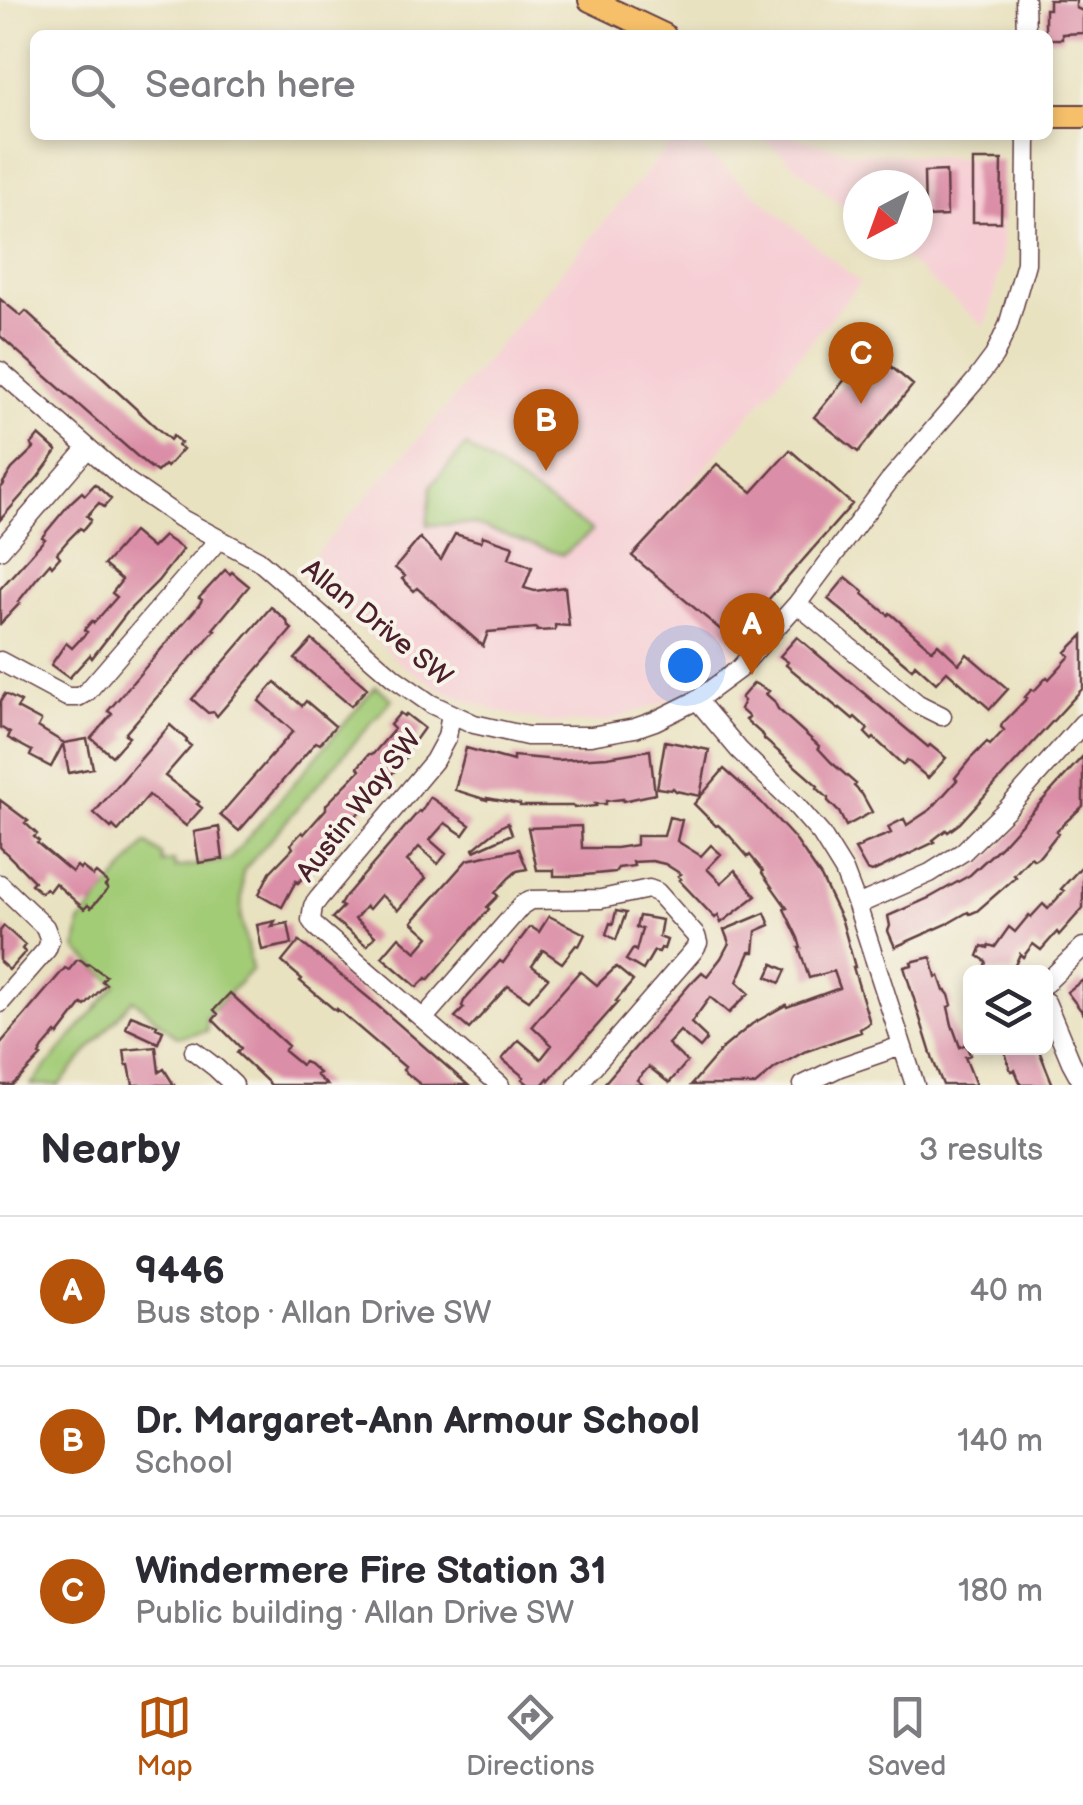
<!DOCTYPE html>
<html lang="en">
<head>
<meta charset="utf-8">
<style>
  body { margin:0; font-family:"Balsamiq Sans",sans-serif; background:#f2f2f3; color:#2b2b33 }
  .controls { position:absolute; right:30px; bottom:30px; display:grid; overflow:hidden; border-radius:15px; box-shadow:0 5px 15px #0003 }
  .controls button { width:90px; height:90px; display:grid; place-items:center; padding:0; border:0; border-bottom:2px solid #e1e1e2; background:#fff; color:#2b2b33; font:50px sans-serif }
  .compass { position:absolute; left:843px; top:170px; width:90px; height:90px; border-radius:50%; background:#fff; box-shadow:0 5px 15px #0003; rotate:221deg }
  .you { position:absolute; left:685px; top:665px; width:35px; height:35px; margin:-25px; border:8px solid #fff; border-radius:50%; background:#1a73e8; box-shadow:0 0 0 15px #1a73e833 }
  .badge { display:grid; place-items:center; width:65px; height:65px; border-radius:50%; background:#b45309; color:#fff; font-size:32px; font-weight:700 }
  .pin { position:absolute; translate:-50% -82px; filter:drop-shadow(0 2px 5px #0008) }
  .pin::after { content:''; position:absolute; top:52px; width:35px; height:30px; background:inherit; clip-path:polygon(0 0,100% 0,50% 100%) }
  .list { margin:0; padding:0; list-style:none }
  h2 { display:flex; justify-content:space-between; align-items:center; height:130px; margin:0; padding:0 40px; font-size:42px }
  h2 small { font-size:32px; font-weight:400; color:#7c7c81 }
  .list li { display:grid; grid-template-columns:65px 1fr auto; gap:30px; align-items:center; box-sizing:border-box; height:150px; padding:0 40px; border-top:2px solid #e1e1e2 }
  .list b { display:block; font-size:38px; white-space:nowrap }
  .list p { margin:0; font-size:32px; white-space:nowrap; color:#7c7c81 }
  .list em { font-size:32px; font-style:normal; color:#7c7c81 }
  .icon { flex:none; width:55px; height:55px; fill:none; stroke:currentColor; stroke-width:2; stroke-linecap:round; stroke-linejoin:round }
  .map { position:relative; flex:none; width:1083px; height:1085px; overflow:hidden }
  .search { position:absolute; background:#fff; box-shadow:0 5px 15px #0003; left:30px; right:30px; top:30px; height:110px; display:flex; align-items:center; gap:25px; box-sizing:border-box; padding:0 35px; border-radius:15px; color:#7c7c81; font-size:38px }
  .sheet { height:580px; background:#fff }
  nav { display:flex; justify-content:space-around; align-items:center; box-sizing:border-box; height:140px; border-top:2px solid #e1e1e2; background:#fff; font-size:28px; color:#7c7c81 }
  nav a { display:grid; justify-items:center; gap:5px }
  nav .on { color:#b45309 }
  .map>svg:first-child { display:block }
  .built { fill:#f6cfd5 }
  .green { fill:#a3cc77; stroke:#767651; stroke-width:2.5 }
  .building { fill:#db8ea7 }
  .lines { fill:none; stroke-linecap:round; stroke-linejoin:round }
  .minor-casing { stroke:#623c42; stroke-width:21 }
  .major-casing { stroke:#623c42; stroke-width:26 }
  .minor { stroke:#fff; stroke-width:18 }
  .major { stroke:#f6c06b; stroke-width:22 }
  .labels { text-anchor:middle; stroke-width:8; stroke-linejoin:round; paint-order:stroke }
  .street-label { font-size:28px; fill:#4a1f2b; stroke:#f7f3e8 }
</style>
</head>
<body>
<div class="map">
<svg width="1083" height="1085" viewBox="0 0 1083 1085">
  <rect width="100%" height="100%" fill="#f7f3e8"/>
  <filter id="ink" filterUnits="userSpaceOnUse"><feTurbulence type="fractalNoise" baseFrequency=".01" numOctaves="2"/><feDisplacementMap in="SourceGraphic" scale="20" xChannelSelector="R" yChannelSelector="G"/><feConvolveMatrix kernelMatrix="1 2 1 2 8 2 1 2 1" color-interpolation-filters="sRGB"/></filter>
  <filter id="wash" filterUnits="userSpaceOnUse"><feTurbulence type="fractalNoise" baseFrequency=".0048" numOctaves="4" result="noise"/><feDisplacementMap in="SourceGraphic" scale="40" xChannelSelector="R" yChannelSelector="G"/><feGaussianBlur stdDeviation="2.25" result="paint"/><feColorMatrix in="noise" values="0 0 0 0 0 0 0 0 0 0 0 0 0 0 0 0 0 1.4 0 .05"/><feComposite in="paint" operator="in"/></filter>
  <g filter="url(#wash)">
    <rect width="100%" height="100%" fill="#e9e2c1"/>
    <!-- built -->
    <path class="built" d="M678,135h8l174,148 -228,272 109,92 -35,34 -45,23 -55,18 -59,1 -58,-14 -48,-20 -35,-21 -107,-95 151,-170z
      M759,135h29l60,17 154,8v101l-17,66 -96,-82h29v-60h-60v34z"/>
    <!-- green -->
    <path class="green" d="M466,446l126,85 -29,24 -90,-31 -46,1 5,-41z
      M376,686l16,13 -149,172 -2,47 11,51 -46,48 1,14 -30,6 -44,-38 -74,86h-28l85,-100 -40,-36 4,-26 66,-80 16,12 1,8 11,-2 1,7 54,-8z"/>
    <g id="blocks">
      <!-- building -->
      <path class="building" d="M1049,0h27v8l7,3v22l-21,1v5h-14v-4h-3v-26h4z
        M973,160h29l-1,62h-28z
        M946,171l1,45 -22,1 -1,-45z
        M0,299l21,17 5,-5 12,11 -1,1 59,49 74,68 3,-4 8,7 -3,3 5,3 -16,18 -3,-2 -7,7 -11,-8 -146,-128z
        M870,349l43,36 -55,67 -44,-35z
        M39,435l18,16 -19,26 -38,43v-31l4,-5 -1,-1 9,-14 22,-21 -3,-3z
        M790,450l62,54 -119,136 -101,-84 85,-92 35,28z
        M95,484l16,15 -7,8 -5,-4 -12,13 4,4 -2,3 -6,7 -3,-2 -11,11 -12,14 3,4 -8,9 -2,-3 -13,15 -19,24 2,1 -20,21v-35l45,-50 -3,-2 29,-35 11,-10 3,3z
        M133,532l19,16 12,-12 19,13 -25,32 -29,29 -37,48 -2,-3 -21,23 -18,-13 15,-22 6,5 15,-16 -3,-2 8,-9 2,2 23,-26 -5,-4 10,-13 -18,-15z
        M455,534l26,8 2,-6 30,10 -4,12 23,9 -8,21 11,3 30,-4 4,39 -14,-1v5l-18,1 -1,-3 -48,4 -5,14 -66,-58 -3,3 -12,-12 3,-3 -10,-8 25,-30 21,22z
        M225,570l5,4 2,-2 17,14 -36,43 2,1 -90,104 4,3 -17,19 -21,-18 21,-24 -4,-3 91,-106 3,-5 -3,-2z
        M846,577l18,15 -1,2 25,21 2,-2 42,37 6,-6 21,20 8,-10 41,35 -18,20 -43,-38 -11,12 -21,-19 -3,5 -84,-70z
        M271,607l16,14 1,5 4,3 -75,87 -3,-4 -6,1 -16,-14z
        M1083,635v53l-84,92 -39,43 -12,9 -2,-2 -13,10 2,2 -63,30 -5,-2 -12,-21 6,-2v-2l30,-12 -3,-6 16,-8 3,6 24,-16 26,-29 -2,-2 16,-20 16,-16 3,3 14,-15 -3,-3 1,-3 25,-26 -2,-1 7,-8 2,2 13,-14 2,2 21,-23 -4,-4z
        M797,637l131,110 2,-2 16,13 -18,20 -21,-18 -4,5 -29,-27 -2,2 -7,-7 3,-4 -13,-12 -2,2 -13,-11 -1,1 -53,-44 2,-3 -8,-6z
        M312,640l55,48 -16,18 -56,-47z
        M275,682l27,24 4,-5 29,25 -15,18 -4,-2 -77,89 -19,-16 73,-84 -34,-30z
        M754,683l15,8 -3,3 8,7 4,8 41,37 -1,2 13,14 25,22 -2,2 8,8 10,18 -26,14 -7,-14 -11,-11v-3l-11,-10 1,-2 -54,-47v-3l-18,-16 3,-3 -9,-8 4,-8 -3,-3z
        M5,694l16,8 -4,6 24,13 -3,6 26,16 23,-4 6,29 -24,5 -6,-29 -12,23 -21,-11 2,-5 -24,-13 2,-5 -10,-6v-25z
        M400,713l4,3 2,-2 18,14 -18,25 2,2 -100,117 -10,11 -2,-2 -14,26 -23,-13 11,-22 23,-24 -2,-4 11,-12 2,2 22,-25v-4l34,-35 -2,-3 11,-13h4l19,-22 2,-3 -4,-4z
        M170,725l17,15 -1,2 5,4 -26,30 34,26 -2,2 5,4 -16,18 -37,-31 -31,36 -5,-5 -2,2 -17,-15z
        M665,741l44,9 -9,46 -24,-5 -3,-3 -2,2 -14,-2z
        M466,748l47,13v-5l44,4 50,-3 43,-7 5,44 -32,7v-2l-17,2v3h-11l1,2 -22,2 -1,-2h-53v-2l-33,-6v2l-32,-10z
        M1083,756v50l-27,25 2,2 -18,23 -6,4 -3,-3 -17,18 2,2 -39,34 -7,3 -2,-2 -21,12 -52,23 -7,-16 2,-5 -2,-10 41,-18 41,-23 31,-29z
        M724,769l36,32 35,38 26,38 21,44 13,46h-2l17,56 -10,6 1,3 -57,20 -29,16 -20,17h-64l31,-36 30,-25 34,-19 1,2 53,-19 -6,-17 -25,7 -10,-30h2l-3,-10 -14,-29 3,-1 -25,-35 1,-2 -13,-16 -2,2 -19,-22 -11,-10 -2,1 -22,-22z
        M430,797l40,28 -7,10 -18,-12 -15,17 16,14 -8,10 -19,-17 -12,14 19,17 -28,32 -17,-15 -12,14 -3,-3 -11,13 20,17 -8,10 -35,-28 11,-11 -3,-2 4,-7 75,-87 2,1z
        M0,800l28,21 -3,2 12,11 -3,3 5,4 -2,2 35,29 5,-6 3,3 2,-2 11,9 3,-3 12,10 -3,3 3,3 -17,19 -3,-3 -4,4 -2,-2 -27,-24 -6,8 -3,-3 -5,5 -10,-9 3,-3 -34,-34z
        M669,817l13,3 -5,21 24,15 10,-11 10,9 -14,15 14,14 14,-13 21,26 -35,27 -3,-8 -3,3 -36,-38 2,-1 -3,-3 3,-2 -16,-10 -13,-3 -19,1 1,4 -16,2 -3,4 -40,4h-21v-6h-17l-9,-42 53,-2 1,22h34l20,-3v-9h28z
        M508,823l4,11 -38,17 -1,-2 27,-22z
        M219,827l4,32 -24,4 -5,-31z
        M519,849l8,20 -10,2 -8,7 -14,15 3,3 -11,11 2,2 -61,71 -2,-2 -9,9 -35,-30 17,-20 17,15 13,-15 -17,-15 55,-62z
        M1083,865v43l-24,27 -2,-3 -16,18 -8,-6 -10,13 -3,-3 -8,18h-28l2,-11 -8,-5 4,-10 6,2 1,-3 6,2 14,-20 6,5 14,-17 2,2 12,-13 5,5 16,-18 -3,-2z
        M616,911l10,2 -10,27 -10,-6 4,-11 3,1z
        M765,913l5,12 -14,6 -2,21h-4l-13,30 12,11 -20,20 -19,-16 -19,26 15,14v4l-6,7 -20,-17 -12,13 19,18 -18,21 -20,-16 -12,13 6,5h-40l88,-102 11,-11 5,4 14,-18 8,-15 -5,-13z
        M549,916l36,18 -6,12 -3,-1 -14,18 -19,-13 -11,16 16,12 -19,22 -21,-14 -39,43 -14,-12 9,-9 -2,-2 2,-5 36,-40 3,2 26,-35 2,-1 8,5z
        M639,916l23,4 -3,17 8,3 -3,9 -3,-1 -2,4 -5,-1 -11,19 -17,-10 7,-11 3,2 6,-22 -6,-1z
        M275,921l-3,5 16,-3 4,21 -30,6 -5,-25z
        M4,926l21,19 -3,4 3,3 -16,18 -9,-8v-31z
        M299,941l71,58 98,86h-47l-18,-15 2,-3 -68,-58 -1,2 -36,-30 2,-2 -20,-17z
        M931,957l5,20 3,-1 5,15h2l3,4 3,10 -4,2 4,18 8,22 6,-3 4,11 -5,2 11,28h-33l-10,-25 -29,-93 8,-2 -1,-3z
        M77,960h4l6,5 2,-1 17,12 -4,5 4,3 -21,22 -3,-2 -24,31 -2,-2 -13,15 -4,7 2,1 -21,22 -8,7h-12v-41l65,-76 4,2z
        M773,964l13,6 -6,13 -13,-6z
        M616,967l17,14 -17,20 2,1 -69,78 -1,-2 -6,7h-13l-7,-6 2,-2 -22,-18 17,-19 22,19 11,-14 -20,-19 10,-12 38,-43 17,14z
        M1083,980v33l-16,-21z
        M230,993l58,53 -4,5 17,14 3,-3 5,2 10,9 -3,2 11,10h-56l-23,-22 -11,-10 4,-5 -28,-28 5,-6 -4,-4z
        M131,1015l26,10 -1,3 7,3 -5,12 -32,-15z
        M156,1047l3,25 5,-3 10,16h-41l-4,-20h-3l-2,-15z
        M1004,1048h34l15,37h-32l-6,-15 -3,1 -2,-2z"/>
    </g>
  </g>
  <g filter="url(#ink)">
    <use href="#blocks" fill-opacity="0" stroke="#623c42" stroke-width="2.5"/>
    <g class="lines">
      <!-- minor casing -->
      <g class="minor-casing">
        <path id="minor" d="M1025,0l1,35
          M0,371l125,109 55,38 78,42 136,118 37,26 43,20 53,12h64l44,-8 20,-7 42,-21 42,-31 58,-65 93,-124 86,-100 18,-24 14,-30 18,-63 1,-128
          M0,550l88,-102
          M797,604l121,100 24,12
          M0,661l67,36h11l9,-5 132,-153
          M697,700l42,50 54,52 28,32 23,37 13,34 58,180
          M451,714l-4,23 -13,24 -115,137 -6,8 -2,14 5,7 184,158
          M0,884l45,43 5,13 -3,9 -47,54
          M857,905l73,-32 33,-21 44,-43 76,-86
          M1046,983l37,-36
          M1046,1002l25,60 12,22
          M423,1019l99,-114 8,-5 71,-1 48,-10 8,3 39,44 2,7 -4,7 -117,135
          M194,1051l22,17 18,17
          M803,1085l37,-18 61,-21"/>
      </g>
      <!-- major casing -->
      <g class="major-casing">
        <path id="major" d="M590,0l74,35
          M1048,116h35"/>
      </g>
      <!-- minor -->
      <use href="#minor" class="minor"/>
      <!-- major -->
      <use href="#major" class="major"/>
    </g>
  </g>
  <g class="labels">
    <!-- street labels -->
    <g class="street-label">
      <text transform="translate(378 622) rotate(39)" y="10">Allan Drive SW</text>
      <text transform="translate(358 805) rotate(-52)" y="10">Austin Way SW</text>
    </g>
  </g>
</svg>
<div class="controls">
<button><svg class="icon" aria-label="layers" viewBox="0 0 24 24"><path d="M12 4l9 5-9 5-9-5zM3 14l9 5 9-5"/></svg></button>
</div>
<svg class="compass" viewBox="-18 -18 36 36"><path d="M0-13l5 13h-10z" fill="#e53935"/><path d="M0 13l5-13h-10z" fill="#7c7c81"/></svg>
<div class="you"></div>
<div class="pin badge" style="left:752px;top:675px">A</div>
<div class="pin badge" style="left:546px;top:471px">B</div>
<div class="pin badge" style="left:861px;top:404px">C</div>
<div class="search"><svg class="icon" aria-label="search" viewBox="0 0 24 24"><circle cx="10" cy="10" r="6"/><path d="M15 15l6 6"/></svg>Search here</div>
</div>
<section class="sheet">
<h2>Nearby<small>3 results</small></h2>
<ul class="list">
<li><span class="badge">A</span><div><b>9446</b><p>Bus stop · Allan Drive SW</p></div><em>40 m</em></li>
<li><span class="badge">B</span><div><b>Dr. Margaret-Ann Armour School</b><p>School</p></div><em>140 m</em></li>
<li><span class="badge">C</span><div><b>Windermere Fire Station 31</b><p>Public building · Allan Drive SW</p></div><em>180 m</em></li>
</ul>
</section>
<nav>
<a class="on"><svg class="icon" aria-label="map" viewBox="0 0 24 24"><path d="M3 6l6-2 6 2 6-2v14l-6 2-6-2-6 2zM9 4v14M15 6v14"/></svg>Map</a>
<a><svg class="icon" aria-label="directions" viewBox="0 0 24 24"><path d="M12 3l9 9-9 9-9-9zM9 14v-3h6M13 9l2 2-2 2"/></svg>Directions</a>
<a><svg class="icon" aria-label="saved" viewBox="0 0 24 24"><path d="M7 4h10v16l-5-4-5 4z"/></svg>Saved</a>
</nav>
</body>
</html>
